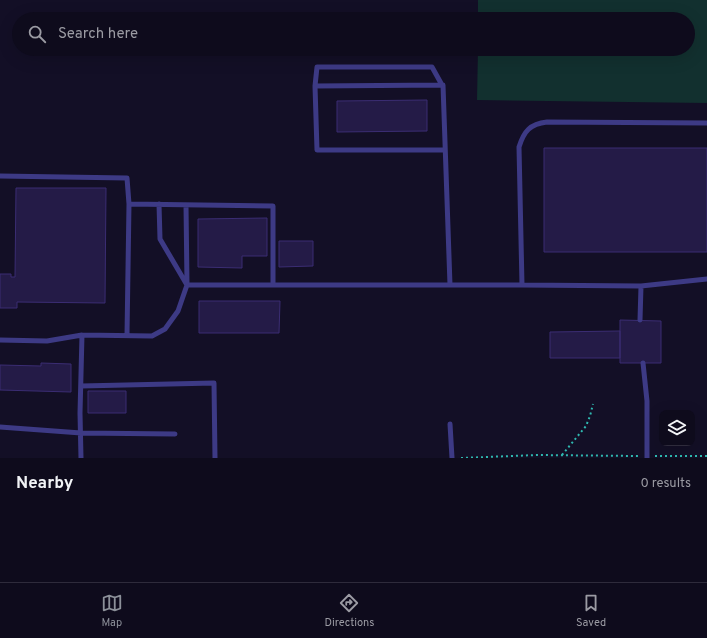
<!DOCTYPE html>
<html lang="en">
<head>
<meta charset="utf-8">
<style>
  body { margin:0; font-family:Overpass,sans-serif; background:#171425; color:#f1f3f6 }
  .controls { position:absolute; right:12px; bottom:12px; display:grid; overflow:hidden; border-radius:8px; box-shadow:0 4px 16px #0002 }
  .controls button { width:36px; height:36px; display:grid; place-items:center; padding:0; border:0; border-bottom:1px solid #2e2b3b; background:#0e0b1c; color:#f1f3f6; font:20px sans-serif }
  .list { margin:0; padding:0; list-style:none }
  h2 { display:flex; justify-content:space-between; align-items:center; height:52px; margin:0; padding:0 16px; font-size:17px }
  h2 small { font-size:13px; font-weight:400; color:#9b9ba3 }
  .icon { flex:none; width:22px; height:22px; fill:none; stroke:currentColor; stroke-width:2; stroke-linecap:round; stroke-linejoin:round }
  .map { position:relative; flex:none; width:707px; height:458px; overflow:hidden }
  .search { position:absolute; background:#0e0b1c; box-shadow:0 4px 16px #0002; left:12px; right:12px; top:12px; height:44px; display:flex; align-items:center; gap:10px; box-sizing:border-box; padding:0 14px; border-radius:22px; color:#9b9ba3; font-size:15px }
  .sheet { height:124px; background:#0e0b1c }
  nav { display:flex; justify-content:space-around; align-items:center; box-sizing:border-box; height:56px; border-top:1px solid #2e2b3b; background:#0e0b1c; font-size:11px; color:#9b9ba3 }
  nav a { display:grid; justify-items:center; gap:2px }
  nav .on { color:#8c9099 }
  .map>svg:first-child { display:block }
  .green { fill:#12302f }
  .building { fill:#241b47; stroke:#3b2d73 }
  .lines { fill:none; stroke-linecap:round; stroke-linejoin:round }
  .path { stroke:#2fb8b0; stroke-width:2; stroke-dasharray:2 3; stroke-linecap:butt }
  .service { stroke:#3d3a85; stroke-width:5 }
</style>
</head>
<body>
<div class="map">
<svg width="707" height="458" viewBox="0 0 707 458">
  <rect width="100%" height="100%" fill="#130f26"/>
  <!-- green -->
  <path class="green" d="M478,0h229v103l-230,-3 1,-51h210v-30h-210z"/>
  <!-- building -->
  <path class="building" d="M427,100v31l-90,1v-31z
    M544,148h163v104h-163z
    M16,188h90l-1,115 -88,-1v6h-17v-34h11v3h4z
    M267,218v38h-25v12l-44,-1v-48z
    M279,241h34v25l-34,1z
    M199,301h81l-1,32h-80z
    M620,320l41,1v42h-41z
    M620,331v27h-70v-26z
    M41,363l30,1v28l-71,-2v-25l41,1z
    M88,391h38v22h-38z"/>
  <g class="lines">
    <!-- path -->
    <path class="path" d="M562,455l24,-29 4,-10 3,-12
      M655,456h52
      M461,458l76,-3 101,1"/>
    <!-- service -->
    <path class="service" d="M315,86l2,-19h115l10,18
      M707,123l-160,-1c-17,2 -23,9 -28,25l3,138 119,1 66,-7
      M445,150h-128l-2,-64 128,-1 7,200
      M0,176l127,2 2,26 -2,131
      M129,204l144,2v79
      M159,204l1,35 27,46
      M186,205l1,79
      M640,320l1,-34
      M0,340l47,1 35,-6 70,1 13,-7 13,-18 9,-26h335
      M643,363l4,38v57
      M81,386l133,-3 1,75
      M450,424l2,34
      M0,427l81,6 94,1
      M81,458l-1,-45 2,-78"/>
  </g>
</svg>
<div class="controls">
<button><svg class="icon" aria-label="layers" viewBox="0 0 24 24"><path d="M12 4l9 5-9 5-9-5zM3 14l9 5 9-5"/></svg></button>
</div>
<div class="search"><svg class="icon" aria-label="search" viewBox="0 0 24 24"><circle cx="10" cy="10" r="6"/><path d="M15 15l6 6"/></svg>Search here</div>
</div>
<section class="sheet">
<h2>Nearby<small>0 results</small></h2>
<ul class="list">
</ul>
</section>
<nav>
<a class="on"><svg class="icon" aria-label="map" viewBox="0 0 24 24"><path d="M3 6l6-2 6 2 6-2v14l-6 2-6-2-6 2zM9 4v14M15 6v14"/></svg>Map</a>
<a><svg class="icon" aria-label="directions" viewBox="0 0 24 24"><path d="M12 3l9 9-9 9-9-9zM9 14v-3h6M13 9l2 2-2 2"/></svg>Directions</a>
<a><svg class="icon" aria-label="saved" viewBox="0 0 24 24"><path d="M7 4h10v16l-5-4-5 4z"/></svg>Saved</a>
</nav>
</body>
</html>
